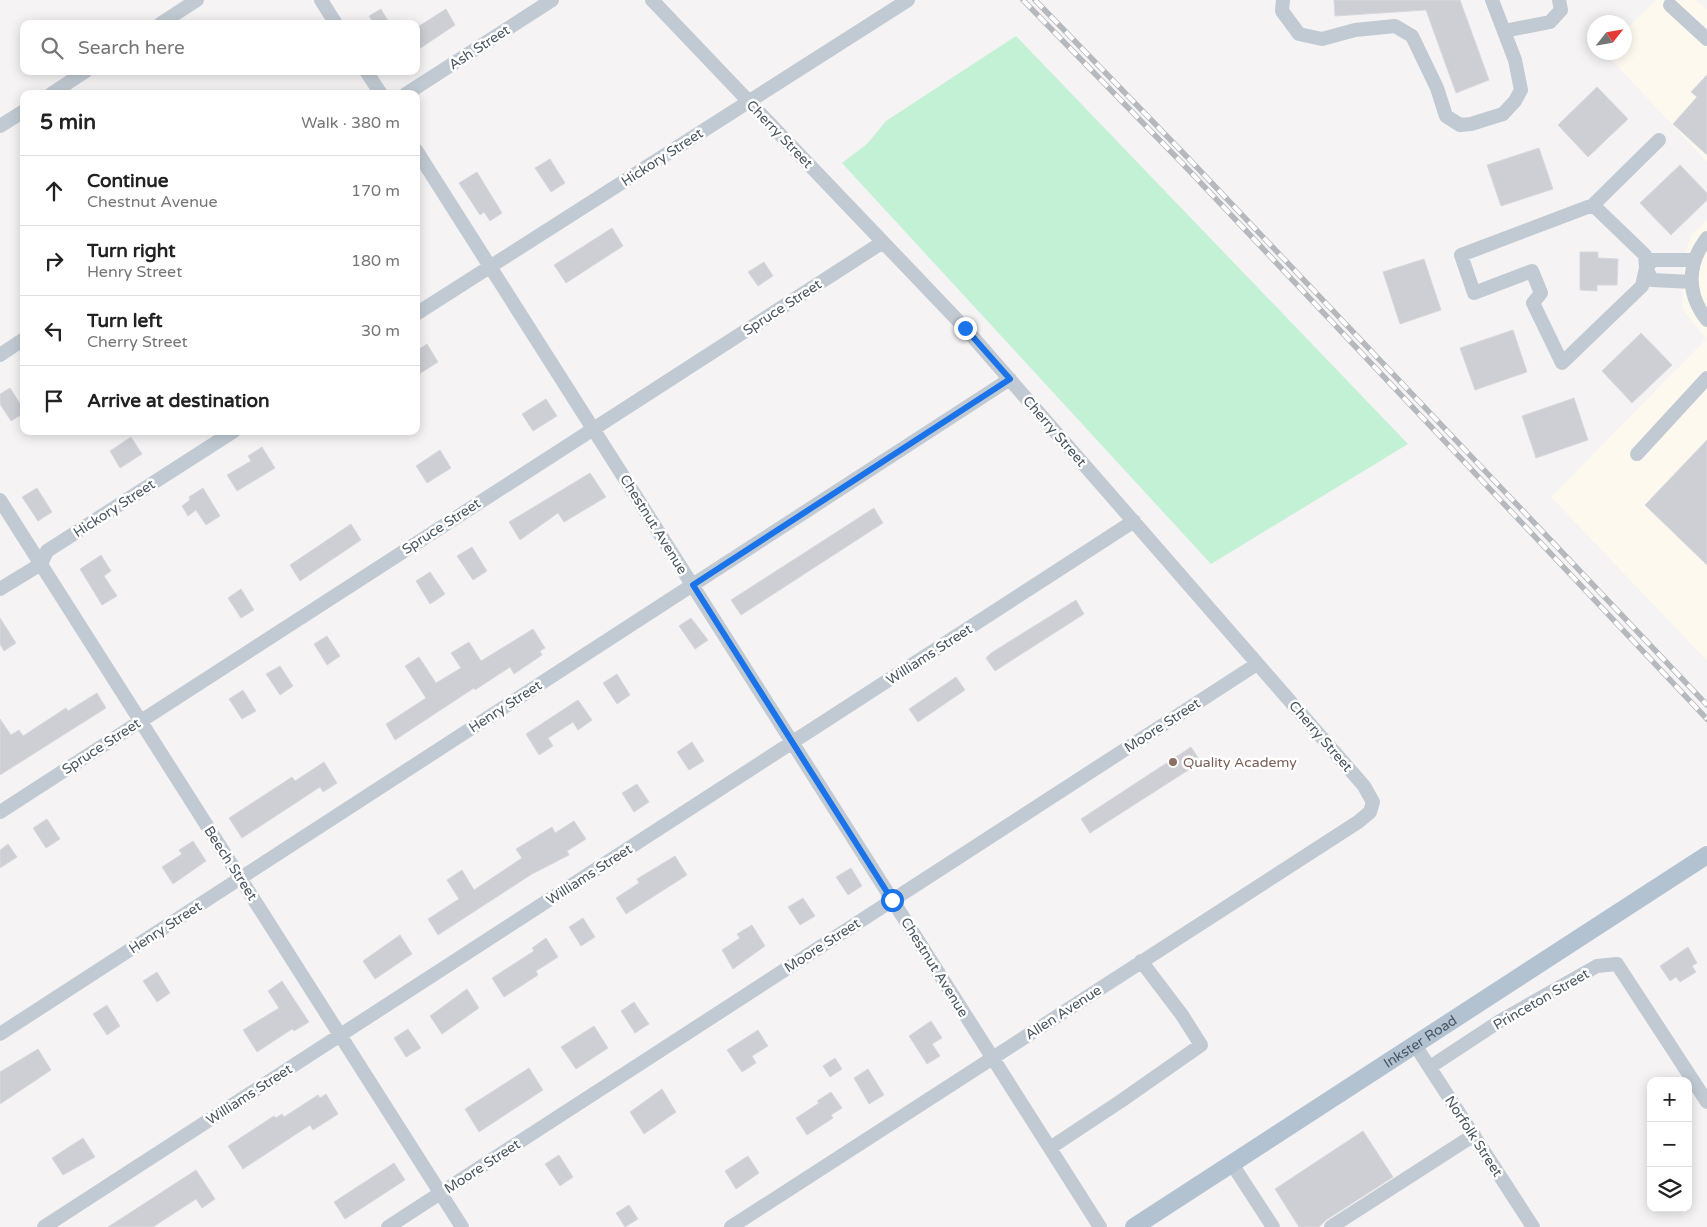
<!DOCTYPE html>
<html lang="en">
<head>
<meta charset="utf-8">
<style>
  body { margin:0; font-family:"Varela Round",sans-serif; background:#f6f6f6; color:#222 }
  .controls { position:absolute; right:15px; bottom:15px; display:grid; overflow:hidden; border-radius:10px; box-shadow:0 2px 12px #0003 }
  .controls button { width:45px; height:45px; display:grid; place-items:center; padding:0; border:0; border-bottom:1px solid #e0e0e0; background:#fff; color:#222; font:25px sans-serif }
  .compass { position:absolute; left:1587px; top:15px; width:45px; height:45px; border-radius:50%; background:#fff; box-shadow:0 2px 12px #0003; rotate:59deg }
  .stop { position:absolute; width:15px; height:15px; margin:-11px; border:4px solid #1a73e8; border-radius:50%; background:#fff }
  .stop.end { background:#1a73e8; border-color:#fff; box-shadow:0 1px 5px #0008 }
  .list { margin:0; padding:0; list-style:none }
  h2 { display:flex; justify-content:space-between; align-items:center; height:65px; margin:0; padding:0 20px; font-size:21px }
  h2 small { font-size:16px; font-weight:400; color:#767676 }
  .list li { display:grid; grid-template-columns:32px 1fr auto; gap:15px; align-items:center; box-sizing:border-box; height:70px; padding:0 20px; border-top:1px solid #e0e0e0 }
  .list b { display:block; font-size:19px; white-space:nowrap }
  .list p { margin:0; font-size:16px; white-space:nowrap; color:#767676 }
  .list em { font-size:16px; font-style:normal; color:#767676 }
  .icon { flex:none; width:28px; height:28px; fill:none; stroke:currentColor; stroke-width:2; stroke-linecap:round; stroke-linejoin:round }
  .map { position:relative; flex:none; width:1707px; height:1227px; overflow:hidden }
  .search { position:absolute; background:#fff; box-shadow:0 2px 12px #0003; left:20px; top:20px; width:400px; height:55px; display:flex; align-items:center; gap:12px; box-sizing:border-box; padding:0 18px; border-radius:10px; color:#767676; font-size:19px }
  .panel { position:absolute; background:#fff; box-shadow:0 2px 12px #0003; left:20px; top:90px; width:400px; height:345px; border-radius:10px }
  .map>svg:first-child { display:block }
  .commercial { fill:#fdf9ef }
  .green { fill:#c3f1d5 }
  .building { fill:#cdcfd5; stroke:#d7d9de }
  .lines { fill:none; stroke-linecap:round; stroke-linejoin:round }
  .minor { stroke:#c1cad2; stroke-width:14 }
  .major { stroke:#b3c2d1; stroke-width:18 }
  .rail-casing { stroke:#b5b8bd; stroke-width:5.5 }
  .rail { stroke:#fff; stroke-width:4; stroke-dasharray:11; stroke-linecap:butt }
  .route { stroke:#1a73e8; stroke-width:6 }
  .education-dot { fill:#8d6e63; stroke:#fff; stroke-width:2 }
  .labels { text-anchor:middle; stroke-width:5; stroke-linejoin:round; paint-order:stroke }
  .street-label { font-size:14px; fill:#4a5661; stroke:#fff }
  .education-label { font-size:14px; fill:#785e54; stroke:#fff; text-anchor:start }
</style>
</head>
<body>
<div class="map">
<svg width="1707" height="1227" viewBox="0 0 1707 1227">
  <rect width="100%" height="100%" fill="#f5f3f3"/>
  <!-- commercial -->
  <path class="commercial" d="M1656,0h40l11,9v153l-102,-109 19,-1 1,-22z
    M1707,220v441l-156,-164 155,-158 -24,-31 3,-54 7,-20z"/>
  <!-- green -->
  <path class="green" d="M1016,36l392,408 -197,120 -369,-401 25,-19 19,-23z"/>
  <!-- building -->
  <path class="building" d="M1334,0h126l29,80 -33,13 -30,-83 -91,6z
    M381,9l9,15h-16l-5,-8z
    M446,9l9,16 -39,26v-23z
    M1707,75v80l-34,-31 24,-27 -6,-5z
    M1597,87l31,32 -40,38 -30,-32z
    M1539,148l14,41 -52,17 -14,-41z
    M550,159l15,24 -14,9 -16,-24z
    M1680,165l27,28v7l-36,35 -31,-32z
    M477,172l25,41 -12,8 -6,-9 -4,3 -21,-32z
    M612,228l11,18 -57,37 -12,-18z
    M1580,252h18v6l20,1 -1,26h-20v6l-17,-1z
    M1424,259l17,51 -41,14 -17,-52z
    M764,262l9,14 -15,10 -10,-14z
    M1513,330l14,42 -52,18 -15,-42z
    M1641,333l31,32 -40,38 -30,-32z
    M427,344l11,18 -22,14v-25z
    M10,388l14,22v3l-13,8 -11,-17v-10z
    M1574,398l14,42 -52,18 -14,-42z
    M546,399l11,17 -24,15 -11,-17z
    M131,437l11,17 -22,14 -10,-17z
    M1707,440v125l-62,-60z
    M262,447l13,21 -38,23 -10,-16 24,-14 -3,-5z
    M440,450l11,18 -24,15 -11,-17z
    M590,473l16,24 -42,25 -6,-9 -38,27 -11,-18z
    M37,488l15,24 -14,9 -16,-24z
    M203,488l17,28 -14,9 -10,-15 -8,6 -6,-10 8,-6 -1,-3z
    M874,508l9,15 -142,92 -10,-15z
    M351,524l10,16 -61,41 -10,-16z
    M472,547l15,24 -14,9 -16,-24z
    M101,555l10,16 -7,5 13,20 -15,9 -22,-36z
    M430,572l15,22 -15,10 -14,-23z
    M241,589l13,21 -13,8 -13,-20z
    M1076,600l8,14 -89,57 -9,-13 5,-5z
    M0,618l16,25 -12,8 -4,-7z
    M691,618l17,22 -13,9 -16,-23z
    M533,629l12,19 -5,3 2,4 -28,19 -4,-7 -35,23 -1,-2 -79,52 -9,-16 40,-26 -21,-32 14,-9 17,26 25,-15 -10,-15 18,-11 12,19z
    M327,636l13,20 -13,9 -13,-21z
    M280,666l13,20 -13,9 -14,-21z
    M617,674l13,21 -13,9 -14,-21z
    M956,677l9,13 -47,32 -9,-13z
    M243,690l13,21 -14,8 -13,-20z
    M97,693l9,15 -106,67v-56l11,16 8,-5 4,6 43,-28 2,3z
    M578,700l14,20 -14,10 -5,-8 -25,16 5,8 -14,9 -13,-21z
    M692,742l12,19 -15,9 -12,-18z
    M1191,747l10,15 -111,71 -9,-14z
    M324,762l13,21 -14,9 -3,-5 -78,51 -13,-20 63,-41 3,4z
    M637,784l12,18 -15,10 -12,-19z
    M47,819l13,20 -14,9 -13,-20z
    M574,821l12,18 -19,12 2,4 -37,19 -94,61 -10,-16 31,-20 -12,-19 15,-10 12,20 48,-32 -6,-9 36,-22 3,6z
    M193,841l13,20 -33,23 -11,-17 20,-13 -3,-4z
    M8,844l9,13 -17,11v-18z
    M675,856l12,19 -61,39 -10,-16 23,-15 -2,-4z
    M851,868l11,18 -14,9 -12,-18z
    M803,898l12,18 -15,9 -12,-18z
    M583,918l12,19 -14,9 -12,-19z
    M752,925l13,21 -32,23 -11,-19 18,-12 -3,-4z
    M400,935l12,19 -37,25 -12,-18z
    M546,938l12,19 -22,14 2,4 -34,22 -12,-19 42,-27 -2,-3z
    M1688,947l9,16 -5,3 4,6 -16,10 -4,-5 -6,4 -10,-15z
    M157,972l13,21 -13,9 -14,-21z
    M282,981l27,41 -15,9 -2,-2 -35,23 -14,-22 36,-22 -11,-17z
    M467,989l12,19 -37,26 -12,-18z
    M634,1002l15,22 -14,9 -14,-22z
    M107,1005l13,21 -13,9 -14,-21z
    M931,1021l11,17 -10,6 8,12 -13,8 -18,-28z
    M594,1026l14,22 -32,21 -15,-22z
    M408,1029l13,19 -15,9 -12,-19z
    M758,1030l10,16 -16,10 4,7 -14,9 -15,-22z
    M38,1049l13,21 -51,34v-32z
    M835,1058l7,11 -12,8 -7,-11z
    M529,1068l14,22 -64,42 -14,-23z
    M868,1069l16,26 -15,9 -15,-26z
    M662,1089l14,23 -32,22 -14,-22z
    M831,1092l11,16 -11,7 2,3 -26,17 -11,-17 23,-15 -2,-2z
    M326,1094l12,20 -25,16 -3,-5 -67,44 -15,-23 46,-30 2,2 6,-4 2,3 34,-22 2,3z
    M1363,1131l30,46 -67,43 -7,7h-20l-24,-38z
    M83,1138l12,19 -32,18 -11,-17z
    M559,1155l14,22 -13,9 -15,-22z
    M748,1156l11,17 -23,16 -11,-18z
    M394,1163l11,17 -60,39 -11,-17z
    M196,1170l19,29 -13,9 -6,-9 -43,28h-45z
    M629,1205l9,14 -13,8 -9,-14z"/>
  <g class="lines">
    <!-- minor -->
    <path class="minor" d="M321,0l15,24
      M652,0l313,328 399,458 9,16 -3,10 -12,10 -627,405
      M1283,0l-1,11 17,23 23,5 33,-9 40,-4 17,10 25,52 9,28 14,9 11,-1 32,-10 12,-13 6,-11 -6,-30 -23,-60
      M1670,5l37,34
      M160,24l37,-24
      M1504,31l46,-9 11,-12 -2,-10
      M366,71l15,23
      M51,94l35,-23
      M406,94l146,-94
      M0,126l24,-15
      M1659,140l-66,65 52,50 1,13 6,12 40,2
      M416,150l684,1077
      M1593,205l-132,50 13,38 58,-22 9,22 -8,10 29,60 80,-77 4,-18 7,-8h40
      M1707,238c-20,26 -21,55 0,82
      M416,314l492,-314
      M0,355l24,-16
      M1637,454l70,-76
      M0,500l462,727
      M0,589l41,-25 6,-13 187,-120
      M0,812l883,-570
      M0,1034l1010,-655
      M1415,1045l118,182
      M1430,1067l70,-46 97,-55 20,-2 90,138
      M1050,1148l71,-47 80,-56 -19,-30 -41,-54
      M1232,1164l41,63
      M44,1227l1090,-706
      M388,1227l869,-563
      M1331,1227l143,-92"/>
    <!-- major -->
    <path class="major" id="s1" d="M1134,1227l573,-372"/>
    <!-- rail casing -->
    <g class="rail-casing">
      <path id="rail" d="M1023,0l159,163 525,556
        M1035,0l155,160 517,545"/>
    </g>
    <!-- rail -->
    <use href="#rail" class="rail"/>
  </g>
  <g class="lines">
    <!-- route -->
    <path class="route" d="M892,900l-199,-315 317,-206 -45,-51"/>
  </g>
  <!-- markers -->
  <circle class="education-dot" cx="1173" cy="762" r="5"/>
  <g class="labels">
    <!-- street labels -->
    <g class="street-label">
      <text transform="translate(479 47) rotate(-33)" y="5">Ash Street</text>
      <text transform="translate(780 134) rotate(46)" y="5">Cherry Street</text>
      <text transform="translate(662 157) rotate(-33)" y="5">Hickory Street</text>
      <text transform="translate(782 307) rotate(-33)" y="5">Spruce Street</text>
      <text transform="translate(1055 431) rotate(49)" y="5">Cherry Street</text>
      <text transform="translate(114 508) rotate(-33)" y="5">Hickory Street</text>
      <text transform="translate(654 524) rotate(58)" y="5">Chestnut Avenue</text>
      <text transform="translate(441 526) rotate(-33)" y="5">Spruce Street</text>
      <text transform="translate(929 654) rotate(-33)" y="5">Williams Street</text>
      <text transform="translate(505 706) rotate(-33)" y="5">Henry Street</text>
      <text transform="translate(1162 725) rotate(-33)" y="5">Moore Street</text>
      <text transform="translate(1321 736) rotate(49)" y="5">Cherry Street</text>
      <text transform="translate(101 746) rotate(-33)" y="5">Spruce Street</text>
      <text transform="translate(231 863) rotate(57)" y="5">Beech Street</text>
      <text transform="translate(589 874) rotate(-33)" y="5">Williams Street</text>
      <text transform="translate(165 927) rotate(-33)" y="5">Henry Street</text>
      <text transform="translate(822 945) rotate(-33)" y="5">Moore Street</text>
      <text transform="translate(935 967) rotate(58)" y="5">Chestnut Avenue</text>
      <text transform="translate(1541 999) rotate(-30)" y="5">Princeton Street</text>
      <text transform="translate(1063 1012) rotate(-33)" y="5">Allen Avenue</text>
      <text dy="5" stroke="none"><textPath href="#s1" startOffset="341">Inkster Road</textPath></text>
      <text transform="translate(249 1094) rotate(-33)" y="5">Williams Street</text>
      <text transform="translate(1474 1136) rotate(57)" y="5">Norfolk Street</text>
      <text transform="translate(482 1166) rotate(-33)" y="5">Moore Street</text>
    </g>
    <!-- education labels -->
    <g class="education-label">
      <text x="1183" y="767">Quality Academy</text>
    </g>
  </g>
</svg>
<div class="controls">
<button>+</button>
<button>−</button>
<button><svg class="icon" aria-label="layers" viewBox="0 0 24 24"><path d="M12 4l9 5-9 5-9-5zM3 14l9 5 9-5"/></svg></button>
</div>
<svg class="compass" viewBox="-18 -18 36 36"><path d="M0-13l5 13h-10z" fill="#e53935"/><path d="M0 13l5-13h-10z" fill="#767676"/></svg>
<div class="stop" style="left:892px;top:900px"></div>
<div class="stop end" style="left:965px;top:328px"></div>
<div class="search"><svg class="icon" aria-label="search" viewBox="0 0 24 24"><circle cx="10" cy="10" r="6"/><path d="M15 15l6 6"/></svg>Search here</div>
<section class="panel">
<h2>5 min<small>Walk · 380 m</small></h2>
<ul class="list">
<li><svg class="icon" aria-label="ahead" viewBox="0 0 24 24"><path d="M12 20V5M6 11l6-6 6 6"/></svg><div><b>Continue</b><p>Chestnut Avenue</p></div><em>170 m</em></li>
<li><svg class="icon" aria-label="right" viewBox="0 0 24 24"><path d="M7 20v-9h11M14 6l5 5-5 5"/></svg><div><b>Turn right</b><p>Henry Street</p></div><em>180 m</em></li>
<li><svg class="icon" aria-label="left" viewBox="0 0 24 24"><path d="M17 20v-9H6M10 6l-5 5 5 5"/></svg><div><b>Turn left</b><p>Cherry Street</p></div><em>30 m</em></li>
<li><svg class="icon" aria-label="arrive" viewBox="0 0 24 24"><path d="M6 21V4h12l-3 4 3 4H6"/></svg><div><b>Arrive at destination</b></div></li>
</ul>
</section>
</div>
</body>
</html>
